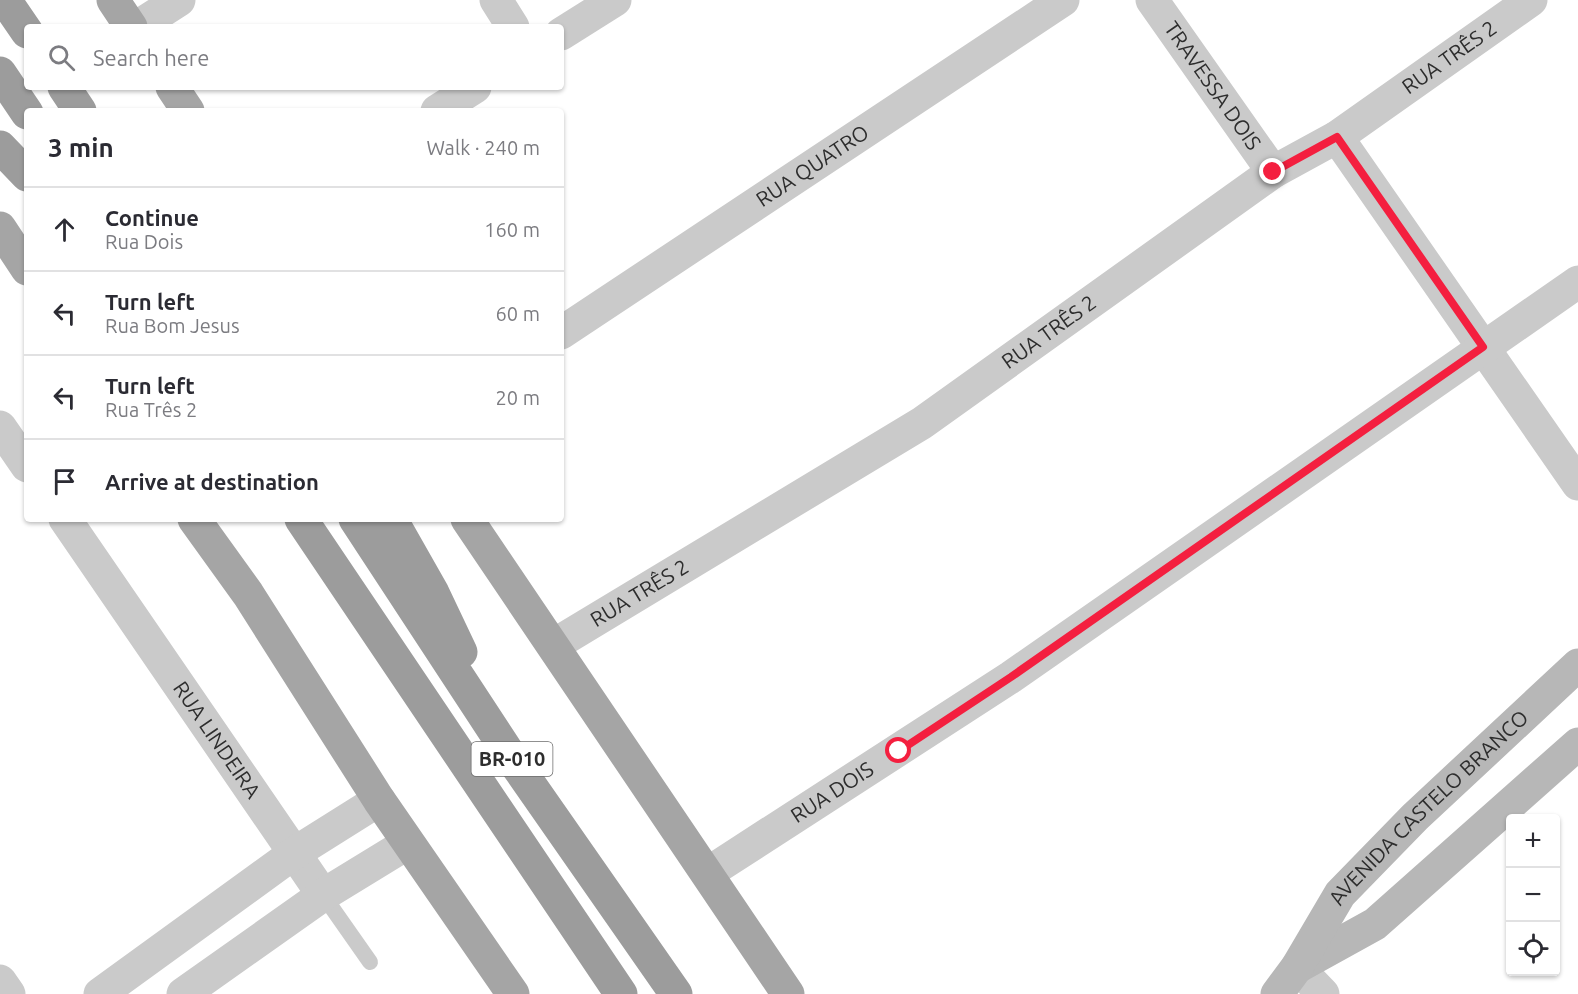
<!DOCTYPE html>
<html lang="en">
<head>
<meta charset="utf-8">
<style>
  body { margin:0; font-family:Ubuntu,sans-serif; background:#f2f2f3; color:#2b2b33 }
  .controls { position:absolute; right:18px; bottom:18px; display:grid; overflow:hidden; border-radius:6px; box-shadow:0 2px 4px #0004 }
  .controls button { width:54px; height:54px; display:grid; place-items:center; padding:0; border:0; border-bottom:2px solid #e1e1e2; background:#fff; color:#2b2b33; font:30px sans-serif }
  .stop { position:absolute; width:18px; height:18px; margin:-14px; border:4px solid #f41f3f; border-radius:50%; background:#fff }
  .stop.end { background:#f41f3f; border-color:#fff; box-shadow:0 2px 6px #0008 }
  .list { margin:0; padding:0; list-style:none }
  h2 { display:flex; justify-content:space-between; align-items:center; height:78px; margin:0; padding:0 24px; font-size:26px }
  h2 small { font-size:20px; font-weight:400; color:#7c7c81 }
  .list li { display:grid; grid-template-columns:39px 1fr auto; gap:18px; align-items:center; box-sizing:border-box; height:84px; padding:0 24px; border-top:2px solid #e1e1e2 }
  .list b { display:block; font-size:22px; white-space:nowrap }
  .list p { margin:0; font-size:20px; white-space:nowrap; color:#7c7c81 }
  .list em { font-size:20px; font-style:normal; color:#7c7c81 }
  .icon { flex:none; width:33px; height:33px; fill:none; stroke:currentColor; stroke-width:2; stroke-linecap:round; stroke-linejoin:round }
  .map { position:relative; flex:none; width:1578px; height:994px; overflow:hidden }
  .search { position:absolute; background:#fff; box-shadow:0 2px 4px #0004; left:24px; top:24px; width:540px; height:66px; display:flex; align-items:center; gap:15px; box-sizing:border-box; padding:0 21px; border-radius:6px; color:#7c7c81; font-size:22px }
  .panel { position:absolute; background:#fff; box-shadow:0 2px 4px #0004; left:24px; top:108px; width:540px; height:414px; border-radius:6px }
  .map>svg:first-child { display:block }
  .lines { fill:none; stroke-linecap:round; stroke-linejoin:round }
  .service { stroke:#cacaca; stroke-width:16 }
  .minor { stroke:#cacaca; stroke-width:33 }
  .secondary { stroke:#b7b7b7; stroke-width:33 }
  .primary { stroke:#a5a5a5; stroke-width:33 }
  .trunk { stroke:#9c9c9c; stroke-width:33 }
  .route { stroke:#f41f3f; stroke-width:8 }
  .labels { text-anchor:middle; stroke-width:6; stroke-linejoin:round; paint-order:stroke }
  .shield { fill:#fff; stroke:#6c6c6c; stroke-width:1.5 }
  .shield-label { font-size:20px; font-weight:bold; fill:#2d2d2d }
  .street-label { font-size:21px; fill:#2d2d2d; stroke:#fff }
</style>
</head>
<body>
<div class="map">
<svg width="1578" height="994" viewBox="0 0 1578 994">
  <rect width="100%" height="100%" fill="#fff"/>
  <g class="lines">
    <!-- service -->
    <path class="service" d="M323,895l47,67"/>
    <!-- minor -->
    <g class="minor">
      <path d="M496,0l17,27"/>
      <path id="s1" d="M1152,0l121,172"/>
      <path d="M137,27l42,-27"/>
      <path d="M561,34l54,-34"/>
      <path d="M437,111l38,-24"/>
      <path d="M1337,137l241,347"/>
      <path id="s2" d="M561,333l502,-333"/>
      <path d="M0,427l27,39"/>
      <path id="s3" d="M65,519l258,376"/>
      <path id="s4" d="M554,645l368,-222 351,-251 64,-35 194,-137"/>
      <path id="s5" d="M708,873l303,-196 567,-395"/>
      <path d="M1297,967l26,27"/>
      <path d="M0,981l9,13"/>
      <path d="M100,994l193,-140 86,-54"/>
      <path d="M183,994l140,-99 85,-52"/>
    </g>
    <!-- secondary -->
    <g class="secondary">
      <path d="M1299,966l76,-42 203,-180"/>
      <path id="s6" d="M1277,994l20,-27 43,-73 75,-77 163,-152"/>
    </g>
    <!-- primary -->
    <path class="primary" d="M113,0l18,27
      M172,87l16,24
      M0,228l27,41
      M194,519l54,75 131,206 134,194
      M467,519l321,475"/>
    <!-- trunk -->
    <path class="trunk" d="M5,0l22,32
      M0,73l27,40
      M64,87l16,24
      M0,147l27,28
      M301,519l320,475
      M355,519l162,247 159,228
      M391,519l42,74 28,59"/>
  </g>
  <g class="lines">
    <!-- route -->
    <path class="route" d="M899,751l112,-74 472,-330 -146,-210 -64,35"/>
  </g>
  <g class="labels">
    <!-- shield labels -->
    <rect class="shield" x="471.5" y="742" width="81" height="34" rx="4.5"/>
    <g class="shield-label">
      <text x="512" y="766">BR-010</text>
    </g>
    <!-- street labels -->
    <g class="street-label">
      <text dy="7" stroke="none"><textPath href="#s4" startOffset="1072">RUA TRÊS 2</textPath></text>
      <text dy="7" stroke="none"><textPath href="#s1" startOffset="105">TRAVESSA DOIS</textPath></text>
      <text dy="7" stroke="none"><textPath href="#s2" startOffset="302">RUA QUATRO</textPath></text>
      <text dy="7" stroke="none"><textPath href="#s4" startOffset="586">RUA TRÊS 2</textPath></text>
      <text dy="7" stroke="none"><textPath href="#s4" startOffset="100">RUA TRÊS 2</textPath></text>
      <text dy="7" stroke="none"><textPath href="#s3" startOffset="268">RUA LINDEIRA</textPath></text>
      <text dy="7" stroke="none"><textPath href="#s5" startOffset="148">RUA DOIS</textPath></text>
      <text dy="7" stroke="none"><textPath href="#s6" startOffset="242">AVENIDA CASTELO BRANCO</textPath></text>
    </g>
  </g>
</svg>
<div class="controls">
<button>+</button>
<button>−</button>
<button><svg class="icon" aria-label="locate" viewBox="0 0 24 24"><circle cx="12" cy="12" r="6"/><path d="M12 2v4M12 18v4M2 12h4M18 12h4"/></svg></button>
</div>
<div class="stop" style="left:899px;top:751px"></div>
<div class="stop end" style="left:1273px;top:172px"></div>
<div class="search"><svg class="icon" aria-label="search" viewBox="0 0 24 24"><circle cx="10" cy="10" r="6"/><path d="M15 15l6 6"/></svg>Search here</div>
<section class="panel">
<h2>3 min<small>Walk · 240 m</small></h2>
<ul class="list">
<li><svg class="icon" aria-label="ahead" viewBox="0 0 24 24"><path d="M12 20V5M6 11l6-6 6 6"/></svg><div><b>Continue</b><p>Rua Dois</p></div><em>160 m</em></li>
<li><svg class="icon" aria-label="left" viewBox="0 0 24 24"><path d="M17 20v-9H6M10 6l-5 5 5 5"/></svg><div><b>Turn left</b><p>Rua Bom Jesus</p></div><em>60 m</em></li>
<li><svg class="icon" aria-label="left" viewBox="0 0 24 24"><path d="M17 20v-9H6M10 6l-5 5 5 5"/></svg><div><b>Turn left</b><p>Rua Três 2</p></div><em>20 m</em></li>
<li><svg class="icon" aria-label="arrive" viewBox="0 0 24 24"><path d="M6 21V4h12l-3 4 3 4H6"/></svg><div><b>Arrive at destination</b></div></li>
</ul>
</section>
</div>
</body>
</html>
